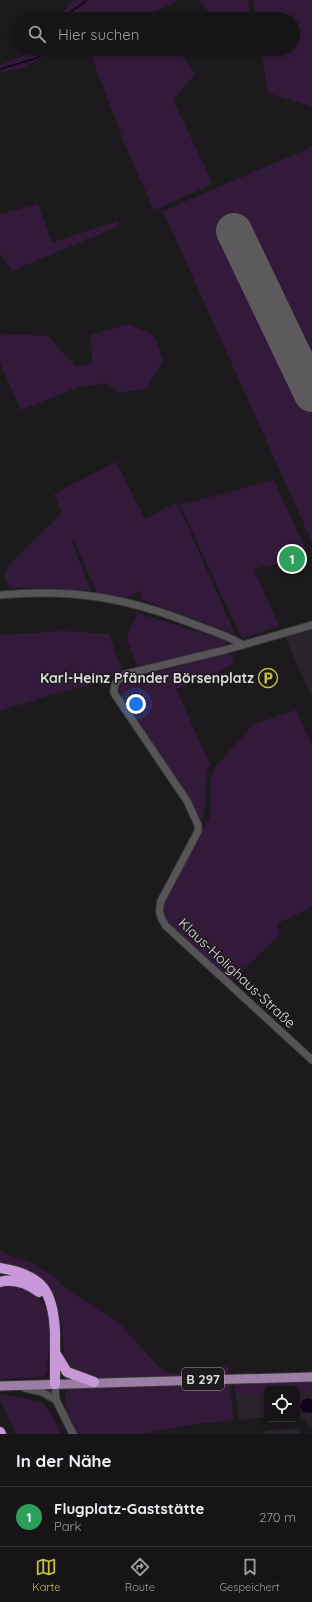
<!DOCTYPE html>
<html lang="de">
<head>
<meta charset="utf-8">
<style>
  body { margin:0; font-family:Quicksand,sans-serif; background:#1f1d1f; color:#f1f3f6 }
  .controls { position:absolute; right:12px; bottom:12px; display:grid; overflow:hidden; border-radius:6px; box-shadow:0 2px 6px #0003 }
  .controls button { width:36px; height:36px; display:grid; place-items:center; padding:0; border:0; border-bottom:1px solid #353335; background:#161416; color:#f1f3f6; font:20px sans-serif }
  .you { position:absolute; left:136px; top:704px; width:14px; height:14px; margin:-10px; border:3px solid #fff; border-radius:50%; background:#1a73e8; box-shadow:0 0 0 6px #1a73e833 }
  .badge { display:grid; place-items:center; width:26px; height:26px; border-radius:50%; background:#c1be40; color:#fff; font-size:13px; font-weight:700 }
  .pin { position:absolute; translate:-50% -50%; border:2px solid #fff; box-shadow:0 1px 4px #0006 }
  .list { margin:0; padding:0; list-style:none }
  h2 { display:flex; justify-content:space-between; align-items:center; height:52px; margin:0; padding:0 16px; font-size:17px }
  h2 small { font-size:13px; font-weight:400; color:#9e9ea1 }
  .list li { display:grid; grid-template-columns:26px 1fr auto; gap:12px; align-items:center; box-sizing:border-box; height:60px; padding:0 16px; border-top:1px solid #353335 }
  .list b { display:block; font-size:15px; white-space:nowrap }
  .list p { margin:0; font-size:13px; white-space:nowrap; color:#9e9ea1 }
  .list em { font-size:13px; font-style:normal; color:#9e9ea1 }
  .icon { flex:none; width:22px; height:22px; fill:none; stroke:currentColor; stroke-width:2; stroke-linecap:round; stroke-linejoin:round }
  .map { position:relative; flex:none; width:312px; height:1434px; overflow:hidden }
  .search { position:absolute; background:#161416; box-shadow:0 2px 6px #0003; left:12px; right:12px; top:12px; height:44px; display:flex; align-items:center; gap:10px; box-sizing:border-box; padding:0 14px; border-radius:22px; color:#9e9ea1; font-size:15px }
  .sheet { height:112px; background:#161416 }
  nav { display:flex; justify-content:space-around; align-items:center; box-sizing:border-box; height:56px; border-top:1px solid #353335; background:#161416; font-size:11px; color:#9e9ea1 }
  nav a { display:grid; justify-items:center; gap:2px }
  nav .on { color:#c1be40 }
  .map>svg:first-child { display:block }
  .built { fill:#29232b }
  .green { fill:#331a3a }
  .water { fill:#13001a }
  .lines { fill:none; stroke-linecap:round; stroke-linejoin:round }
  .stream { stroke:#13001a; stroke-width:1.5 }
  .runway { stroke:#5c5a5d; stroke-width:36 }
  .minor-casing { stroke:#363437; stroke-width:9 }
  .major-casing { stroke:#363437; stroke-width:11 }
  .highway-casing { stroke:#363437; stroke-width:12 }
  .minor { stroke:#575458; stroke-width:7 }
  .major { stroke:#9b7da5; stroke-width:9 }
  .highway { stroke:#c998d8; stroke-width:10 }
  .labels { text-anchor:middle; stroke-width:3; stroke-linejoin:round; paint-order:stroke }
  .shield { fill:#1d1a1e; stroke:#a3a0a3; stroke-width:1 }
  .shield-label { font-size:13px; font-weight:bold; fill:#dcdadc }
  .poi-label { font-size:14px; font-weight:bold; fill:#dcdadc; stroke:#1d1a1e; text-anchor:end }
  .street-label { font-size:14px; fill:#dcdadc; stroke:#1d1a1e }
</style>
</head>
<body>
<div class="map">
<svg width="312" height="1434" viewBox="0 0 312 1434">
  <rect width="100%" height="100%" fill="#1d1a1e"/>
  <!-- built -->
  <path class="built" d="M312,628v70l-27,-61z
    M297,1393h15v35l-10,-9 -5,-1z
    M267,1394v23l-28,3 -3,-25z
    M298,1429l4,5h-41l8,-4z"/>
  <!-- green -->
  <path class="green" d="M75,0h104l-39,19h-82l14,-18z
    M200,0h48l2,15 -5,4h-32z
    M254,0h58v107l-44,-14 -7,-44h32v-30h-37z
    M41,49l22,1 -6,6 -11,-1 -24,13 -22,5v-8z
    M91,49h88l16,25 -22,26 40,84 -59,26 -27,-60 -37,-98z
    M312,147v395l-149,-331z
    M38,204l14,39 65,-22 2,5 -107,45 -12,-18v-39z
    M128,324l26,11 9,26 -16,27 -28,5 -13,-10 -27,4 -58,23 -21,-47v-26l2,-3 46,2 28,31 16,-4 -1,-28z
    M116,462l29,57 32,-17 58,132 -95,-35 2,-9 -16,8 -29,-5 -23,-52 -2,2 19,48 -71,-4 -10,1 -6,-12 6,-12 52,-51 -8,-19z
    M274,480l32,70 -40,18 -2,-2 -10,4 25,56 -37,13 -62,-134z
    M137,613l87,27 2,7 -88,21 -11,-29z
    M64,631l45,3 13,37 -17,10 -55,14 -50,16v-76z
    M230,653l4,10 -24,13 -34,13 34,76c-8,18 -1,38 -9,57l-17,-32 -65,-97 2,-9 5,-4z
    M296,710l16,36v161l-36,17 5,9 -50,49 -62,-56 -5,-9 1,-15 44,-83 2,-10v-32l4,-10 39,-43z
    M0,1250l7,5 25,8 20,12 13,13 52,33 42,46 9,6h9l30,-2 19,-5 3,3 -2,6c-26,0 -53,1 -79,1 -25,1 -55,6 -78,-7 -12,-7 0,-64 -24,-85 -12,-11 -30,-17 -46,-22z
    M13,1284c7,3 17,5 23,10 21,18 12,54 11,78l-5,5 -42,2v-94z
    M312,1379v14h-15v-4h-30v5l-31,1 -1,-10 1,-3z
    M230,1382l4,38 -37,4 -57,10h-66c-6,-14 -12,-27 -8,-43l7,-3z
    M0,1394l42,8 7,9 12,23h-45l-16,-34z"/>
  <!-- water -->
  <path class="water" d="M307,1398l5,1v14l-9,-1 -3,-5 2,-6z"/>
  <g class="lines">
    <!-- stream -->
    <path class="stream" d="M61,19l26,-19
      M0,69l37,-11 11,-9"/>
    <!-- runway -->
    <path class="runway" d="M234,231l78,163"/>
    <!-- minor casing -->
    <g class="minor-casing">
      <path id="minor" d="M0,595c73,-7 128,3 196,30 16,6 33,11 47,20
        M312,625l-87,25 -99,24c-9,6 -12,8 -12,19l73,108 11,24v6l-4,8 -33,62c-3,11 -1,16 5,25l146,134
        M55,1384l1,16 17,34
        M25,1388l17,4 14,8"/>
    </g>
    <!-- major casing -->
    <g class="major-casing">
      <path id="major" d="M0,1386l312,-9"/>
    </g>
    <!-- highway casing -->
    <g class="highway-casing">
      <path id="highway" d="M0,1268c43,7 53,23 55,64 0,18 0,35 0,52
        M0,1282c14,-4 27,1 39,10
        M56,1354l11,18 27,10
        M0,1432l1,2"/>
    </g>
    <!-- minor -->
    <use href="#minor" class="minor"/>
    <!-- major -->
    <use href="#major" class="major"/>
    <!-- highway -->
    <use href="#highway" class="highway"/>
  </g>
  <!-- icons -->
  <defs>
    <g id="parking-ring" transform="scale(1)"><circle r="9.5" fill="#1d1a1e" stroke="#c1be40" stroke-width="1.5"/><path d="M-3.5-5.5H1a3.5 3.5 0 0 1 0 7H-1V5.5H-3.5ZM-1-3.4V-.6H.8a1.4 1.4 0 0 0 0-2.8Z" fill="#c1be40"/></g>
  </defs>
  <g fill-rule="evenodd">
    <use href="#parking-ring" x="268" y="678"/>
  </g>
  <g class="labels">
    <!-- shield labels -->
    <rect class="shield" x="182" y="1368" width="42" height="22" rx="3"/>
    <g class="shield-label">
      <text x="203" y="1384">B 297</text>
    </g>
    <!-- poi labels -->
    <g class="poi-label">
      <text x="254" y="683">Karl-Heinz Pfänder Börsenplatz</text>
    </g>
    <!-- street labels -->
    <g class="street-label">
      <text transform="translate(237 973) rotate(43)" y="5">Klaus-Holighaus-Straße</text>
    </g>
  </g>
</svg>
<div class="controls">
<button><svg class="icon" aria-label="locate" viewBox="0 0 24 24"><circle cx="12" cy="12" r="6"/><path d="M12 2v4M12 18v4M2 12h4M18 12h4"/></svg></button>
</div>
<div class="you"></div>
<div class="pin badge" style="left:292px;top:559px;background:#2e9e5b">1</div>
<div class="search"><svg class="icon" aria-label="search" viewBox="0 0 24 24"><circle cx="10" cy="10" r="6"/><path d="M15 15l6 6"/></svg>Hier suchen</div>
</div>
<section class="sheet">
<h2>In der Nähe<small></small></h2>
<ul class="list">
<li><span class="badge" style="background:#2e9e5b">1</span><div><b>Flugplatz-Gaststätte</b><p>Park</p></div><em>270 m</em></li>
</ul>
</section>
<nav>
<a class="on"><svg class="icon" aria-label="map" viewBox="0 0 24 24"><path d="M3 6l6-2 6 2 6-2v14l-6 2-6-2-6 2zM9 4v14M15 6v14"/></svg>Karte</a>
<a><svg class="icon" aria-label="directions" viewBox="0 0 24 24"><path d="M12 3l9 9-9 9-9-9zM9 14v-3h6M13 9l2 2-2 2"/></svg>Route</a>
<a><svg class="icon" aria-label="saved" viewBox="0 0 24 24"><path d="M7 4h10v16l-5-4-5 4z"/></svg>Gespeichert</a>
</nav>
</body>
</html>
